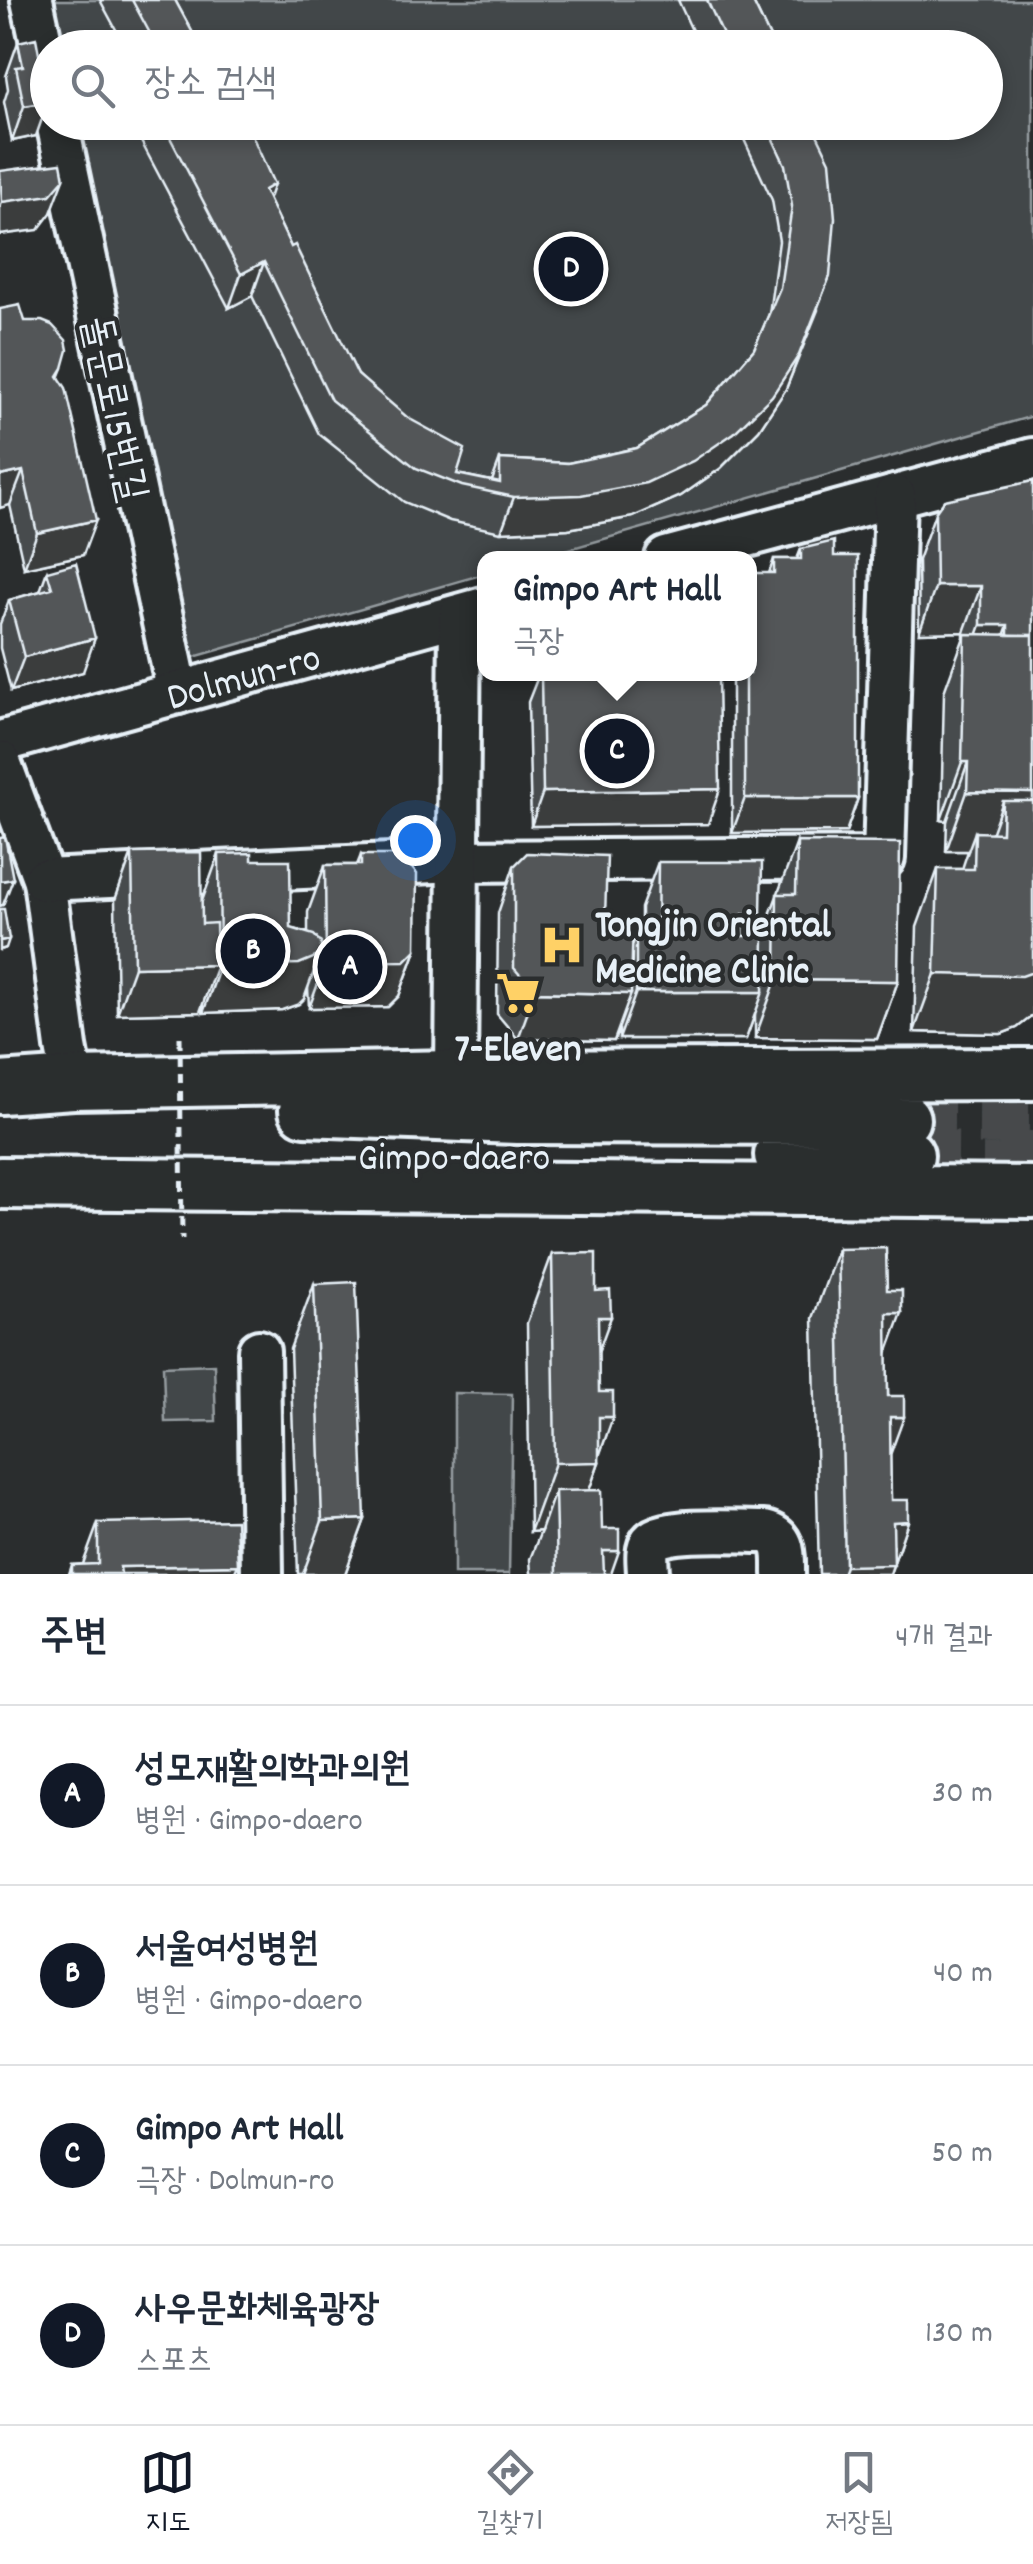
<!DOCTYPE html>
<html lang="ko">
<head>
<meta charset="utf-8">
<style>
  body { margin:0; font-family:Dekko,"Poor Story",sans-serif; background:#f2f2f3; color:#1f2937 }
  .you { position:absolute; left:415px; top:840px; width:35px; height:35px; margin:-25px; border:8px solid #fff; border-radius:50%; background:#1a73e8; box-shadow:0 0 0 15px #1a73e833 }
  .badge { display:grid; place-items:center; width:65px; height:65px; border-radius:50%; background:#111827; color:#fff; font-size:32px; font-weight:700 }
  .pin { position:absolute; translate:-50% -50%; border:5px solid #fff; box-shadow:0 2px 10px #0006 }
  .popup { position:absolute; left:477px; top:551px; width:280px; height:130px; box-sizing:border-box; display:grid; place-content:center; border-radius:20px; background:#fff; filter:drop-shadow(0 2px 8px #0005); font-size:32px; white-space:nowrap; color:#747a83 }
  .popup b { font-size:38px; color:#1f2937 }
  .popup::after { content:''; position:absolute; left:50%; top:100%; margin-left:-20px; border:20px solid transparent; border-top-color:#fff }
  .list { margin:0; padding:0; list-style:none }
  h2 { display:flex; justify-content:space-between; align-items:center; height:130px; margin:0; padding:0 40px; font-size:42px }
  h2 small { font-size:32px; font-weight:400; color:#747a83 }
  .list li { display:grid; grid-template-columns:65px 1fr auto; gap:30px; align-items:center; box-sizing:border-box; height:180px; padding:0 40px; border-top:2px solid #e0e1e3 }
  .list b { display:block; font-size:38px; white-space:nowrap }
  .list p { margin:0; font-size:32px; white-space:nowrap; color:#747a83 }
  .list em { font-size:32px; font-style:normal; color:#747a83 }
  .icon { flex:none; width:55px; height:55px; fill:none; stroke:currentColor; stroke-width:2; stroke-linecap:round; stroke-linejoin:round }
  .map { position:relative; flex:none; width:1033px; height:1574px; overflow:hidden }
  .search { position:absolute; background:#fff; box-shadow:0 5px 15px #0003; left:30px; right:30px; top:30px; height:110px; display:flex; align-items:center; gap:25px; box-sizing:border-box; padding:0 35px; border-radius:55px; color:#747a83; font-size:38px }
  .sheet { height:850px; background:#fff }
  nav { display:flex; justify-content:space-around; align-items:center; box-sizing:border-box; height:140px; border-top:2px solid #e0e1e3; background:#fff; font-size:28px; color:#747a83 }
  nav a { display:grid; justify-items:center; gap:5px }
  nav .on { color:#111827 }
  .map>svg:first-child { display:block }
  .green { fill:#424648; stroke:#959ca0; stroke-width:2.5 }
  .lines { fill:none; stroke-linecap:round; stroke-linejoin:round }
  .major-tunnel { stroke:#464a4c; stroke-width:50; stroke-dasharray:50 25; stroke-linecap:butt }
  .minor-casing { stroke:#e8f1f8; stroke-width:48 }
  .major-casing { stroke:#e8f1f8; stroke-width:58 }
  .minor { stroke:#2a2d2e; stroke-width:40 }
  .major { stroke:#2a2d2e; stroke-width:50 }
  .path-bridge { stroke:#e8f1f8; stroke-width:5; stroke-dasharray:10 8; stroke-linecap:butt }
  .wall { fill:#474b4d; stroke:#e8f1f8; stroke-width:2.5 }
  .shaded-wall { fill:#3a3d3e; stroke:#e8f1f8; stroke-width:2.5 }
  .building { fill:#535759; stroke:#e8f1f8; stroke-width:2.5 }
  .labels { text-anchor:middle; stroke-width:9; stroke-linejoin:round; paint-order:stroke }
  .street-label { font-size:40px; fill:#e8f1f8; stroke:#2a2d2e }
  .poi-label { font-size:40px; font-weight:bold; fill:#e8f1f8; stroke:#2a2d2e; text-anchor:start }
</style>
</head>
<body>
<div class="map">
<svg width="1033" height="1574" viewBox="0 0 1033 1574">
  <rect width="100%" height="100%" fill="#2a2d2e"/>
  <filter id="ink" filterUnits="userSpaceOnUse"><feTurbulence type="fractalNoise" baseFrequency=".01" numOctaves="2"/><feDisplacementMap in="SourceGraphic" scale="20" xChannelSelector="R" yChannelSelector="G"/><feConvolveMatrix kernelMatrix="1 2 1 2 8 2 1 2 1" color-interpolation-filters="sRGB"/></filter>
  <g filter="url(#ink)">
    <!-- green -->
    <path class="green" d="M54,0h979v416l-495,142h-54v16l-297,85 -109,-536 908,-1v-74l-923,-1z
      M214,1364l2,57 -51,1 -2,-56z
      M454,1393l58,1 -3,180h-55z"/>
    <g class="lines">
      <!-- major-tunnel -->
      <path class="major-tunnel" d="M904,1119l129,1
        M908,1155l125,1"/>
      <!-- minor casing -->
      <g class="minor-casing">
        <g id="minor">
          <path d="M32,0l16,75"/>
          <path d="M57,122l121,571"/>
          <path d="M666,558l367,-99"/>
          <path id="s1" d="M0,742l484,-134"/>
          <path d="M0,762l44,118 22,167 7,36"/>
          <path d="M44,880l413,-19 427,-3 11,-362"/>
          <path d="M456,1076l4,-461"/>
          <path d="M259,1351l3,223"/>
          <path d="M648,1574c0,-9 -3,-24 3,-32 11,-15 92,-10 113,-10 22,5 20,22 20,42"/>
        </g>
      </g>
      <!-- major casing -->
      <g class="major-casing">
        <path id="major" d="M0,1088l73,-5 383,-7 577,-2
          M305,1110l212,8 387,1
          M780,1155h128
          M0,1183l1033,9"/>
      </g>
      <!-- minor -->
      <use href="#minor" class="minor"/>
      <!-- major -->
      <use href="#major" class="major"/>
      <!-- path-bridge -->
      <path class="path-bridge" d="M180,1037l2,202"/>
    </g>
    <!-- wall -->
    <path class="wall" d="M100,0h75l26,48h-75z
      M678,0h74l23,48h-75z
      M18,42l18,94 -24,5 -8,-39 4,-13 -2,-13z
      M138,122h93l60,125 67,128 99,99 35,7 8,-22 68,4 69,-15 69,-43 48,-56 15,-35 10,-73 -7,-41 -36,-78h75l7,188 -32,79 -27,41 -38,38 -40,28 -48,21 -65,12 -67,3 -51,-11 -46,-19 -85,-68 -67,-138 -23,12 -94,-178z
      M25,321l38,47 -4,10 24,177 -59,13 -14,-63z
      M1033,481l-2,536 -14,11 -16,6 -87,-2 3,-105 21,-58h24l6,-18h-22l1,-30 -6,-1 3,-128 20,-55v-5l-45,1 -1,-73 17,-47z
      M801,549l33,7 24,242 -12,34 -114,1v-159h18l19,-101 5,-14h23z
      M47,571l36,101 -72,19 -11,-43v-24l9,-24 31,-9z
      M539,674h179l-10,150 -177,2 -3,-124z
      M797,842l101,139 -21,58 -122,-1v-24l-9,25h-127v-10l-5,12 -96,-2 -21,-25 1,-101 16,-47 91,52 28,25 3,-8h5v-27l17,-46 103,52 -8,22h9z
      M132,853l70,48 17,-47 33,6 39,68 17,5v-21l17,-47h32l4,-10 55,95 -17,46 -11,11 -79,1 -1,-21 -4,12 -5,5 -17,6 -79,3v-11l-3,10 -83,2 -2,-114z
      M838,1249l49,105 4,146 17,21 -18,53h-71l-6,-256z
      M552,1254l46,97 1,41 14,25 -14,38v7l-10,28 13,39 9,45h-80l-1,-15 11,-28 -11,1 -3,-209z
      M314,1284l51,235 -20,55h-47l-8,-225z
      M98,1523l136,51h-165l3,-9 11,-1z"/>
    <!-- shaded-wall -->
    <path class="shaded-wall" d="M48,102l-12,34 -24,5 12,-35z
      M64,179l-13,34 -13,17 -38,5v-27l2,-6z
      M274,184l-12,34 2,-28z
      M264,262l-12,34 -23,12 12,-34z
      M830,276l-44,113 -27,41 -38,38 -40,28 -48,21 -65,12 -67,3 13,-35 220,-64z
      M23,471l-13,34 -10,3v-32z
      M96,520l-13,35 -59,13 13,-35z
      M936,586h45l-17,46 -45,1z
      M981,625h27l-17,47 -27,-1z
      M95,638l-12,34 -72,19 13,-34z
      M962,762h6l-21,59 -6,-1z
      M720,789l-12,35 -177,2 12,-34z
      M967,792l66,1v59l-31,-19 1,-32 -18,50 -10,-19 -7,19h-22z
      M745,798h113l-12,34 -114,1z
      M13,879l-10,26 -3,1v-25z
      M743,914h18l-17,46h-18z
      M9,939l-3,9 -6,2v-9z
      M416,950l-17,46 -11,11 -79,1 17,-46z
      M321,952l-17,47 -5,5 -17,6 -79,3 17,-47z
      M217,965l-17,47 -83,2 17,-47z
      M1033,972v42l-2,3 -14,11 -16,6 -87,-2 21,-58z
      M776,980l122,1 -21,58 -122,-1z
      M535,992l96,2 -17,47 -96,-2z
      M636,992h127l-17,47h-127z
      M887,1313h15l-25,68z
      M598,1317h13l-25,68z
      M599,1417h14l-16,45h2l-24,69 -20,-40 -14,40 -11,1 25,-69z
      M890,1417h14l-25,68z
      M365,1519l-20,55h-42l19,-53z
      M908,1521l-18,53h-48l3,-8 48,-44z
      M603,1551h16l-8,23h-16z
      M238,1565l-4,9h-116l2,-7z"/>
    <!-- building -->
    <path class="building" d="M132,0h43l26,48h-43z
      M707,0h45l23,48h-46z
      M36,38l12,64 -24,4 -8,-39 7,-1 -5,-24z
      M162,122h69l4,7 12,-5 27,60 -10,6 27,57 4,-2 63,130 50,43 57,31 -8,25 43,9v-24l68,4 69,-15 69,-43 48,-56 26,-61 12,-82 -7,-41 -20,-43h46l19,39 5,57 -5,58 -31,79 -27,41 -38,37 -41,28 -47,22 -65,12 -67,2 -52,-11 -46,-18 -85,-68 -67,-138 -23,12z
      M61,163l3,16 -14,16 -48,7 -2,-31z
      M20,305l5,16h17l10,4 14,15 2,10 -5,18 -5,8 8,12 30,132 -59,13 -14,-62 -23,5v-167z
      M1033,481v154h-25v-10h-27v-39h-45l-1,-73 9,-13z
      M834,541v15h24v242h-113v-124h5v-101h24v-14h27v-10z
      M76,563l19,75 -71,19 -15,-57 43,-12 -5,-17z
      M965,634l68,1v158l-66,-1 1,-30h-6z
      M541,674h177l2,115 -177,3z
      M1003,801h30v171l-11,4 -87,-2 3,-105h36l1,-37 27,1z
      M5,837l8,42 -13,2v-43z
      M797,842l103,1 -2,138 -122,-1 1,-86h19z
      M201,852l1,72 14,-1 1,42 -83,2 -2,-114z
      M252,853v7h38l1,68 23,7 7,8v9l-5,5 -17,7 -79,2 -1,-112z
      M527,853l80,3 -2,62 28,1 -2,75 -96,-2 -21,-24v-102z
      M361,855h40l16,19 -1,76 -11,11 -79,1 -1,-97h36z
      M658,862h104l-1,52h-18v22h21l-1,56h-127v-57h21z
      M0,909h4l5,30 -9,2z
      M886,1248l1,42h15v23h-15l1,83h16v21h-14l1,83h17v21l-15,1 1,43 -49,1 -7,-317z
      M596,1253v38l14,-1 1,27h-13l1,75h14v25h-14v45l-44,1 -3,-209z
      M356,1282l9,237 -43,2 -8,-237z
      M601,1490l1,39h17v22h-16l1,23h-47l-2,-83z
      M236,1520l2,45 -118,2 1,7h-49v-9l26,-1v-41z"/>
  </g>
  <!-- icons -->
  <defs>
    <g id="hospital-bare" transform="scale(3.45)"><path d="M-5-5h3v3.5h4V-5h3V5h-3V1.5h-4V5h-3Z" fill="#ffd166" stroke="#2a2d2e" stroke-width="2.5" paint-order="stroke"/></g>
    <g id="supermarket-bare" transform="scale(3.45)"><path d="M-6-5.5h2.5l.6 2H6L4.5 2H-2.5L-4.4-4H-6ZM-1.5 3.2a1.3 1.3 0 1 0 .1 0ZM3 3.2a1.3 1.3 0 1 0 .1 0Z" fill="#ffd166" stroke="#2a2d2e" stroke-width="2.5" paint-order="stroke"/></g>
  </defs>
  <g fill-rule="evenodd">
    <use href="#hospital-bare" x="562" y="945"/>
    <use href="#supermarket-bare" x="518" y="993"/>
  </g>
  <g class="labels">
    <!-- street labels -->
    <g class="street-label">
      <text transform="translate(117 408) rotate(78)" y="14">돌문로15번길</text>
      <text dy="14" stroke="none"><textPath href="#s1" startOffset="252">Dolmun-ro</textPath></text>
      <text x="454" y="1169">Gimpo-daero</text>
    </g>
    <!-- poi labels -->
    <g class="poi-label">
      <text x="595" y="936">Tongjin Oriental<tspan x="595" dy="46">Medicine Clinic</tspan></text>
      <text x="518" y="1060" text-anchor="middle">7-Eleven</text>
    </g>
  </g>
</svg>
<div class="you"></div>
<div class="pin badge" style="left:350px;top:967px">A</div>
<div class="pin badge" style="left:253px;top:951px">B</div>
<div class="pin badge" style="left:617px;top:751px">C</div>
<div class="popup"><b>Gimpo Art Hall</b>극장</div>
<div class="pin badge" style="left:571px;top:269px">D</div>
<div class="search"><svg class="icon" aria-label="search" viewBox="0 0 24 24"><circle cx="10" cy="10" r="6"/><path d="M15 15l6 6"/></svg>장소 검색</div>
</div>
<section class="sheet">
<h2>주변<small>4개 결과</small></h2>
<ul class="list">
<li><span class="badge">A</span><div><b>성모재활의학과의원</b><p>병원 · Gimpo-daero</p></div><em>30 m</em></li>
<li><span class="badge">B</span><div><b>서울여성병원</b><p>병원 · Gimpo-daero</p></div><em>40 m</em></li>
<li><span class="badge">C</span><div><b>Gimpo Art Hall</b><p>극장 · Dolmun-ro</p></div><em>50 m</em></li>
<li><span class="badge">D</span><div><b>사우문화체육광장</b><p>스포츠</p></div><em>130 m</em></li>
</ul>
</section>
<nav>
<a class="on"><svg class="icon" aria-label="map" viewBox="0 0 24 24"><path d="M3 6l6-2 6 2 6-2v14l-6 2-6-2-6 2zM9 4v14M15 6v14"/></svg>지도</a>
<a><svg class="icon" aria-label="directions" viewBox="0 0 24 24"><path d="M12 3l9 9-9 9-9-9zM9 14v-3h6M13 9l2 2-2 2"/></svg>길찾기</a>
<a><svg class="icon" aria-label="saved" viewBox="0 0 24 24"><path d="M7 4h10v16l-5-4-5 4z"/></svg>저장됨</a>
</nav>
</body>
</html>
